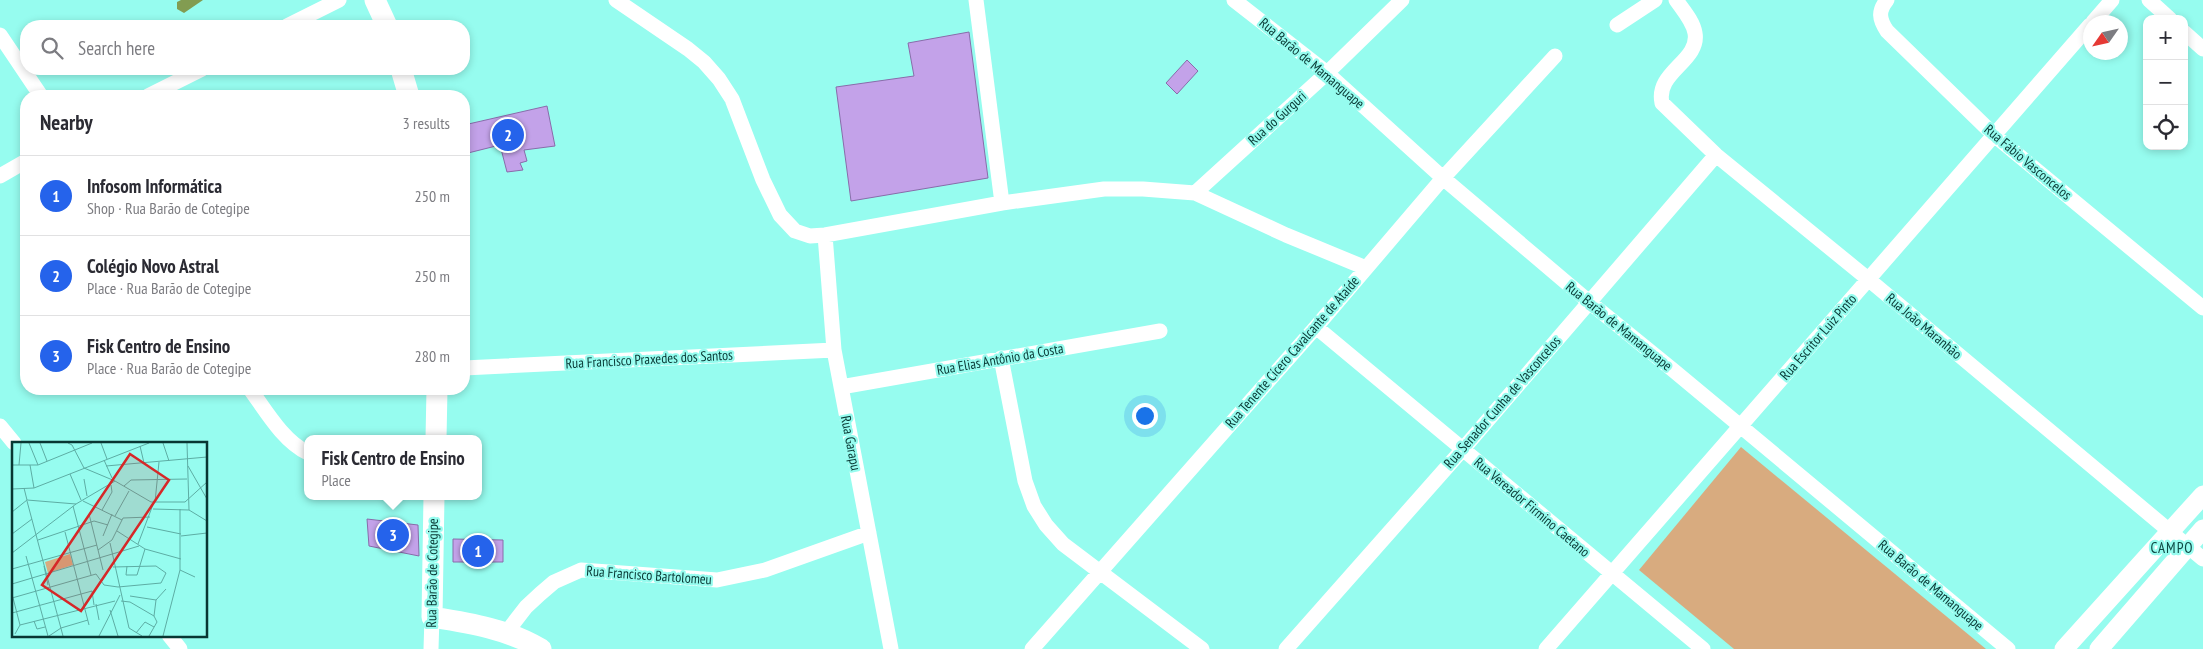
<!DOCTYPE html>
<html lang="en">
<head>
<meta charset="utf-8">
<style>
  body { margin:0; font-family:"PT Sans Narrow",sans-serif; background:#f7f7f7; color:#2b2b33 }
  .controls { position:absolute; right:15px; top:15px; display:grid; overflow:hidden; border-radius:10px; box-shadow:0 2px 8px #0003 }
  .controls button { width:45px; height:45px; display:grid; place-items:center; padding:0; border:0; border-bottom:1px solid #e1e1e2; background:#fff; color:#2b2b33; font:25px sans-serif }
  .compass { position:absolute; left:2083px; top:15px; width:45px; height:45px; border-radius:50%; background:#fff; box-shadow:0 2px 8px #0003; rotate:236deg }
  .you { position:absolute; left:1144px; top:415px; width:18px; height:18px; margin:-12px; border:4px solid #fff; border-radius:50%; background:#1a73e8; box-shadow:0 0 0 8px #1a73e833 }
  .badge { display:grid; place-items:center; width:32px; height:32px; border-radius:50%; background:#2563eb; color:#fff; font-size:16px; font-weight:700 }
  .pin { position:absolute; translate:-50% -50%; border:2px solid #fff; box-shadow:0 1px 5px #0006 }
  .popup { position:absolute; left:304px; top:435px; width:178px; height:65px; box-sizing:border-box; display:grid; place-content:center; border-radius:10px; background:#fff; filter:drop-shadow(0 1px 4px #0005); font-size:16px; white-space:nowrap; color:#7c7c81 }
  .popup b { font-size:19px; color:#2b2b33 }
  .popup::after { content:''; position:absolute; left:50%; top:100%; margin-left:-10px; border:10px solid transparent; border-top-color:#fff }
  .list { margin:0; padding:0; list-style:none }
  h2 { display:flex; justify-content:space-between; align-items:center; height:65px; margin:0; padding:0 20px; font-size:21px }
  h2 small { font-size:16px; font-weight:400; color:#7c7c81 }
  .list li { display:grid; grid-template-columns:32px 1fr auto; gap:15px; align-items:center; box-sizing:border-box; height:80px; padding:0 20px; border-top:1px solid #e1e1e2 }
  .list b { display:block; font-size:19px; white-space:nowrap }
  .list p { margin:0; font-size:16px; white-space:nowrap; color:#7c7c81 }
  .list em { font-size:16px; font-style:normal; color:#7c7c81 }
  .icon { flex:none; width:28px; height:28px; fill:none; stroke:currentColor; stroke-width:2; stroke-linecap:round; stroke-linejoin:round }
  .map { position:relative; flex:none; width:2203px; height:649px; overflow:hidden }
  .search { position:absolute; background:#fff; box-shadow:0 2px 8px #0003; left:20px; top:20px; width:450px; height:55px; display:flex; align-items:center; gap:12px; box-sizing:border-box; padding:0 18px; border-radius:20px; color:#7c7c81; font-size:19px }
  .panel { position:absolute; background:#fff; box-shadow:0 2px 8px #0003; left:20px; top:90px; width:450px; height:305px; border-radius:20px }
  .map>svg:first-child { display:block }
  .green { fill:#d8ab7f }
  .water { fill:#829c51 }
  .building { fill:#c3a2e9; stroke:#896caa }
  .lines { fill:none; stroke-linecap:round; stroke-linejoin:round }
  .minor { stroke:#fff; stroke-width:15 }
  .tertiary { stroke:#fff; stroke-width:19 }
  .secondary { stroke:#fff; stroke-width:21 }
  .labels { text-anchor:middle; stroke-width:4.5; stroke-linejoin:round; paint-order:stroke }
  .street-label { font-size:14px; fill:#083733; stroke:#96fcef }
  .neighbourhood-label { font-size:15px; letter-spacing:1px; fill:#0f4944; stroke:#96fcef }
  .inset-road { fill:none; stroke:#5dada4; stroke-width:1 }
  .view { fill:#d62828; fill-opacity:0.15; stroke:#d62828; stroke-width:2.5 }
  .inset-edge { fill:none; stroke:#083733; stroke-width:2.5 }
</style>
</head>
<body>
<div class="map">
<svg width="2203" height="649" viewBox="0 0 2203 649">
  <rect width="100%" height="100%" fill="#96fcef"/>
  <!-- green -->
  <path class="green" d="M1741,447l245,202h-252l-95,-79z"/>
  <!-- water -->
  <path class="water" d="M181,0h22l-19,13 -7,-4v-7z"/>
  <!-- building -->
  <path class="building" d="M969,32l19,146 -137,23 -15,-114 78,-11 -6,-33z
    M1187,60l11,11 -21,23 -11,-11z
    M547,106l8,40 -31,4 3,11 -7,2 3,7 -16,2 -7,-27 -36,9v-29z
    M367,519l51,6 1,31 -50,-10z
    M453,539l50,1v22h-50z"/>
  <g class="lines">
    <!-- minor -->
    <path class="minor" d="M616,0l72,49 16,13 15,17 13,20 31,81 17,35 15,16 15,5 15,-1 177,-32 102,-14h39l52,4 91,42 80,33
      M976,0l26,203
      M1234,0l93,73 116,105 145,123 85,69 335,279
      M1676,0c7,10 17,21 19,33 5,28 -40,39 -33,70l54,52 152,124 335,280
      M1887,0c-9,11 -8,19 0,31l107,104 209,173
      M2149,0l21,19
      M2093,22l19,-22
      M1617,25l38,-25
      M287,26l52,-26
      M2184,32l19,17
      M0,35l41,61
      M148,96l54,-27
      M0,176l26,-15
      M1195,193l132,-120 75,-73
      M825,235l9,115 57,299
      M1316,327l387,322
      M1001,358l24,123 9,25 12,19 17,19 139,105
      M464,368l370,-18
      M841,387l319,-56
      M250,389c16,22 33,52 58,64
      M0,426l14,17
      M506,633l20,-26 14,-13 14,-12 27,-12 136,10 48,-10 104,-37
      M169,635l11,14
      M431,649l1,-32
      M1032,649l284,-322 127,-149 112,-122
      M1286,649l177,-200 253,-294
      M1546,649l544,-624"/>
    <!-- tertiary -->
    <path class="tertiary" d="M2064,649l139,-154
      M2099,649l104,-120"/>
    <!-- secondary -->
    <path class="secondary" d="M375,0l12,26
      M401,69l8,27
      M436,439l1,-50
      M434,496l-2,121c37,6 76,12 109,32"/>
  </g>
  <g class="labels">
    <!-- street labels -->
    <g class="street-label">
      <text transform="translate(1312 63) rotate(40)" y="5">Rua Barão de Mamanguape</text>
      <text transform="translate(1277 118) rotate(-42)" y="5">Rua do Gurguri</text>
      <text transform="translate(2028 162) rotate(40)" y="5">Rua Fábio Vasconcelos</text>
      <text transform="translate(1619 326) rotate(39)" y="5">Rua Barão de Mamanguape</text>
      <text transform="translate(1924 326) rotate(40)" y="5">Rua João Maranhão</text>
      <text transform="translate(1818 337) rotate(-49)" y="5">Rua Escritor Luiz Pinto</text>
      <text transform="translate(1292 352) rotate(-49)" y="5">Rua Tenente Cícero Cavalcante de Ataíde</text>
      <text transform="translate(649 359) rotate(-3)" y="5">Rua Francisco Praxedes dos Santos</text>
      <text transform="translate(1000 359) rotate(-10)" y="5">Rua Elias Antônio da Costa</text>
      <text transform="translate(1502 402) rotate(-49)" y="5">Rua Senador Cunha de Vasconcelos</text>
      <text transform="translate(851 443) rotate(79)" y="5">Rua Garapu</text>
      <text transform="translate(1532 507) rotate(40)" y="5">Rua Vereador Firmino Caetano</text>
      <text transform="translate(432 573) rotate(-89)" y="5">Rua Barão de Cotegipe</text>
      <text transform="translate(649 575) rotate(4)" y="5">Rua Francisco Bartolomeu</text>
      <text transform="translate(1931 585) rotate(40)" y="5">Rua Barão de Mamanguape</text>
    </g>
    <!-- neighbourhood labels -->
    <g class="neighbourhood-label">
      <text x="2172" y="553">CAMPO</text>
    </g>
  </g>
  <!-- overview -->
  <g transform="translate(12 442)">
    <rect width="195" height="195" fill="#96fcef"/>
    <path d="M58,112l3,11 -25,8 -3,-11z" fill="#d8ab7f"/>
    <path class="inset-road" d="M17,1l9,22M28,1l7,18M56,1l4,2 12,23 31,13M89,1l6,16M151,1l6,18M175,1l2,67M128,4l4,17M92,18l8,18M0,23h26l54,-22M7,23l2,-22M18,23l4,23M94,24l101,-9M176,24l19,33M58,32l11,26M72,37l3,17M112,44l7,-6 56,-1M12,46l3,12 49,4 39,-23 36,21h34l22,-20M0,47l22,-1 115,-45M15,59l36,135M71,59l39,19M143,60l4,-40M61,64l18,69M141,67l36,1 18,11M90,68l10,-18 -1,-7M0,70l15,-12M77,72l14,56M103,74l14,-25M135,85l34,7M105,89l28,18 36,10M53,90l24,93M0,92l20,-15M91,94l9,-22M169,94l26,-3M26,98l56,-19 14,4M98,101l19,85 13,8M126,102l16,-42M86,108l14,-10 11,-22 27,-1M0,111l64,-49M14,114l22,80M32,124l4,19M115,124l-1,9h11l8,-26M0,127l85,-24M168,128l15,7M0,142l127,-38M0,152l8,31 -5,9M118,154l26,4 10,-11M0,156l84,-24 8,11 14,2 43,-4 5,-10 -10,-7 -43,1M109,159l9,1 24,14 3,6 -8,14M84,162l3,16M98,168l8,26M0,171l80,-22 2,14M142,174l2,-16M22,179l3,8 8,-2M8,183l95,-24M124,191l9,-11 9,5M37,194l12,-8 27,-8M87,194l21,-41M151,194l17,-66v-61"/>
    <path class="view" d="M118,12l39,26 -88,131 -39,-26z"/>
    <rect width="195" height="195" class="inset-edge"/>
  </g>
</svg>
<div class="controls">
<button>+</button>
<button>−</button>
<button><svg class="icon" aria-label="locate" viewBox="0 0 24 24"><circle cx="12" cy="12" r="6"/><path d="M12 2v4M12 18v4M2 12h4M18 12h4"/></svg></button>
</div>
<svg class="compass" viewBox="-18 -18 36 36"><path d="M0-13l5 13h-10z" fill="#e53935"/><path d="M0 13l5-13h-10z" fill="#7c7c81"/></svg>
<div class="you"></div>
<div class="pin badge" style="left:478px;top:551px">1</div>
<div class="pin badge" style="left:508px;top:135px">2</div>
<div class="pin badge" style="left:393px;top:535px">3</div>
<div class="popup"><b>Fisk Centro de Ensino</b>Place</div>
<div class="search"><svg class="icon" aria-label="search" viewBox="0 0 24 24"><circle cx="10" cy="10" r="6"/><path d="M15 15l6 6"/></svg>Search here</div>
<section class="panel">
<h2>Nearby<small>3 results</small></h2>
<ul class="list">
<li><span class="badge">1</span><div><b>Infosom Informática</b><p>Shop · Rua Barão de Cotegipe</p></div><em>250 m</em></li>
<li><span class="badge">2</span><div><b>Colégio Novo Astral</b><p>Place · Rua Barão de Cotegipe</p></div><em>250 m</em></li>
<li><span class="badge">3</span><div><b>Fisk Centro de Ensino</b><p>Place · Rua Barão de Cotegipe</p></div><em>280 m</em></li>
</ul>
</section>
</div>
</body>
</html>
